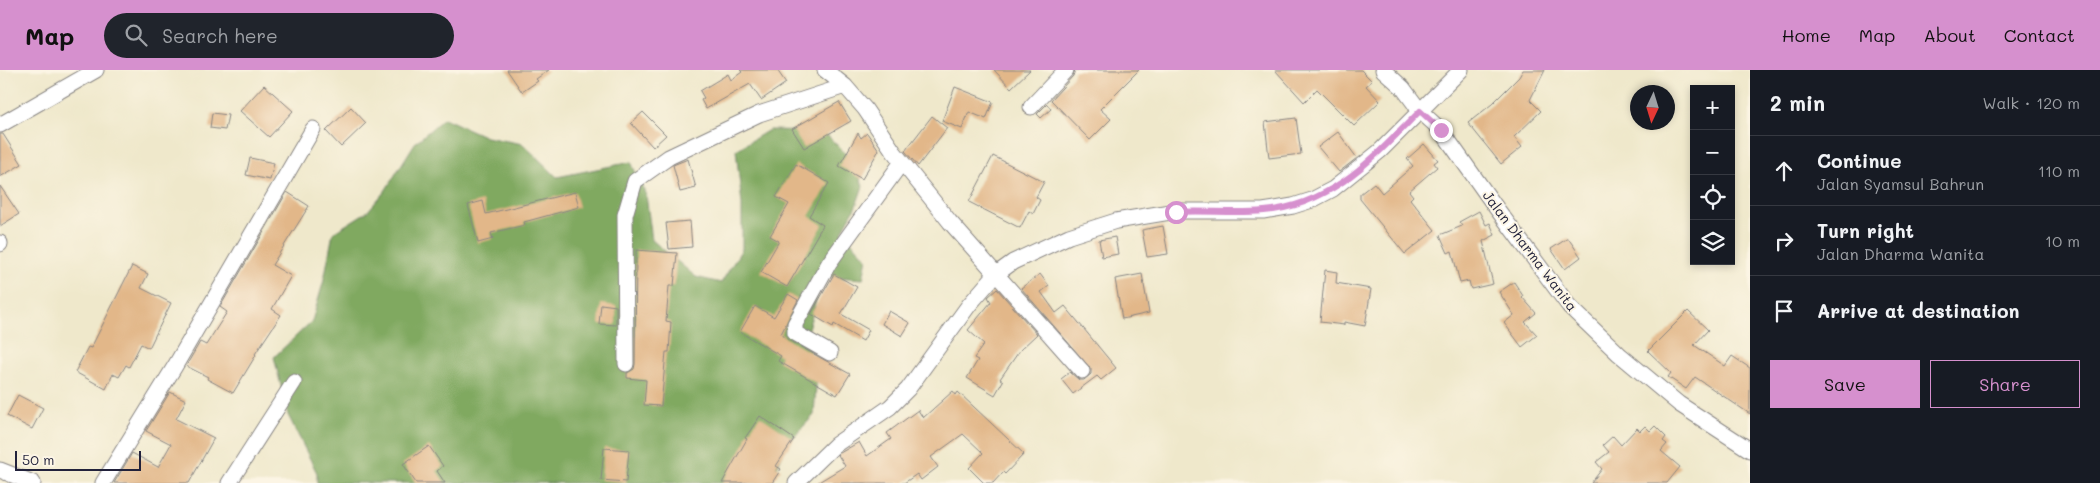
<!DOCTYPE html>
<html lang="en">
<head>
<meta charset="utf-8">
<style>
  body { margin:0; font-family:Mali,sans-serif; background:#20242c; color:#f1f3f6 }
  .controls { position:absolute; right:15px; top:15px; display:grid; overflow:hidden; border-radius:0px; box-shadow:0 2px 8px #0003 }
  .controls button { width:45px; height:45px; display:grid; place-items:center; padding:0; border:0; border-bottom:1px solid #363941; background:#171b24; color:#f1f3f6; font:25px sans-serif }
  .compass { position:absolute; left:1630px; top:15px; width:45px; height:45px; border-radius:50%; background:#171b24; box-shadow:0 2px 8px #0003; rotate:184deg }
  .scale { position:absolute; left:15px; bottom:12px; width:126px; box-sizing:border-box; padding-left:5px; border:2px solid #22223b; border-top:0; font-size:14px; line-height:18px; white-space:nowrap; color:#22223b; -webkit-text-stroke:4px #fcf5e5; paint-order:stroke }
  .stop { position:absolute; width:15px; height:15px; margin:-11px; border:4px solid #d690ce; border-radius:50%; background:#fff }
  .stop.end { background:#d690ce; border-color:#fff; box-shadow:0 1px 5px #0008 }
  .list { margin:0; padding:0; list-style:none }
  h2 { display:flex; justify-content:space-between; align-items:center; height:65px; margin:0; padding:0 20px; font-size:21px }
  h2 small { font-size:16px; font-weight:400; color:#9ea1a6 }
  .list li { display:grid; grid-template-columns:32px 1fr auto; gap:15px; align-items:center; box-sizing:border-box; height:70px; padding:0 20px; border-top:1px solid #363941 }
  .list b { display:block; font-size:19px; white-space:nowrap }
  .list p { margin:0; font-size:16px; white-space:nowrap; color:#9ea1a6 }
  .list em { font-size:16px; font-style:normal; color:#9ea1a6 }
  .actions { display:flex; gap:10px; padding:15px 20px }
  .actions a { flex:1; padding:11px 0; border:1px solid #d690ce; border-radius:0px; text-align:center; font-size:18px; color:#d690ce }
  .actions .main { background:#d690ce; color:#111 }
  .icon { flex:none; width:28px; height:28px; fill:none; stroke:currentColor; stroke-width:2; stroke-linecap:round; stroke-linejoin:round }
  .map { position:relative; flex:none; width:1750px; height:413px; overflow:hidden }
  header { display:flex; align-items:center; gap:30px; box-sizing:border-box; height:70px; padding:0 25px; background:#d690ce; color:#111 }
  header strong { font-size:24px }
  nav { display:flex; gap:28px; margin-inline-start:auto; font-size:18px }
  .search { width:350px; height:45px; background:#20242c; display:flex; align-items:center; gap:12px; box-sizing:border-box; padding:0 18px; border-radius:28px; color:#9ea1a6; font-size:19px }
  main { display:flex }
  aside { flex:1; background:#171b24 }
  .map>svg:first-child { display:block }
  .forest { fill:#80a960; stroke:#51664e }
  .building { fill:#e2b789 }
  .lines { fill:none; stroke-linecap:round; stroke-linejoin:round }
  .street-casing { stroke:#888583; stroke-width:17 }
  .street { stroke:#fff; stroke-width:15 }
  .route { stroke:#d690ce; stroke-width:6 }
  .labels { text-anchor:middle; stroke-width:4; stroke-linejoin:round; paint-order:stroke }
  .street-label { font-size:14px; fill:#22223b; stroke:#fcf5e5 }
</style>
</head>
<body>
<header>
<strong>Map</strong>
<div class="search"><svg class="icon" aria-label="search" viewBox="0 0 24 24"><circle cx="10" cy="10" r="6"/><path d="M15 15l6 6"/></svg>Search here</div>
<nav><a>Home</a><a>Map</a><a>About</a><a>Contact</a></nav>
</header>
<main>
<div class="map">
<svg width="1750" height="413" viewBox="0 0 1750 413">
  <rect width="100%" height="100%" fill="#fcf5e5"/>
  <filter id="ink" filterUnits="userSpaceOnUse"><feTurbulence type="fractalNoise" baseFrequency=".02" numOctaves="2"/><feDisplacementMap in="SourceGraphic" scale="10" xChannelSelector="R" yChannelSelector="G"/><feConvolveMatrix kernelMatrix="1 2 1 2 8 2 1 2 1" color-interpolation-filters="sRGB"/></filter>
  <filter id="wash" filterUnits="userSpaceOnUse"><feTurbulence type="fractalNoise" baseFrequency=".0096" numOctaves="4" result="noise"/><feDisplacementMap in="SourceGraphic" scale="20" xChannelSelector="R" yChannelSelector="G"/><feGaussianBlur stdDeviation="1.12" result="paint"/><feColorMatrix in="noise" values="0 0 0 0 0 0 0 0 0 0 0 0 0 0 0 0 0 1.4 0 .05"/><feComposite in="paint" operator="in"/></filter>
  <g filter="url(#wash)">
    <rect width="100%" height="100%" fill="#efe8cb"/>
    <!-- forest -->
    <path class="forest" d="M444,48l42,19 37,7 34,33 74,-15 15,33 6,45 44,37 25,6 21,-34v-45l-6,-54 33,-20 54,1 30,30 10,25 -7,20 -14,26 25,26 -4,21 -42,-3 -8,37 -8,24 12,34 -3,44 -26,28 -11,24 -13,16h-447v-10l-29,-58 -14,-58 38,-36 12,-41 9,-47 35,-22 17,-20 30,-48z"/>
    <g id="blocks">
      <!-- building -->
      <path class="building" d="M507,0h42l-13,9 2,2 -16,11z
        M740,0h37l9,13 -25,17 -11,-16 -44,25 -5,-9 3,-2 -4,-7 28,-17 3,6 11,-8z
        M994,0h36l-19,18z
        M1075,0h64l-39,39 11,10 -21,21 -39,-40 22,-24z
        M1275,0h86l11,11 -6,5 14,15 -26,25 -37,-37 -13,13z
        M1523,0h22l-15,30 11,11 -27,26 8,10 -21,17 -33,-41 24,-19 27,-27z
        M264,15l29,26 -24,26 -29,-26z
        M955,17l38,15 -7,17 -17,-7 -7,17 -20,-8z
        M839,32l12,19 -47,27 -12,-19z
        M1047,34l4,5 -10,9 -4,-4z
        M351,37l15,16 -25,24 -15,-16z
        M643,42l23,23 -13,12 -22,-24z
        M212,43l16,2 -3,15 -15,-2z
        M932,46l15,12 -29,38 -13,-15z
        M1296,48l5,36 -32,4 -4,-36z
        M1338,62l19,26 -18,14 -21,-25z
        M858,63l3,5 6,-5 12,17 -17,29 -23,-13z
        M0,64h3l19,30 -22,13z
        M1424,74l14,16 -4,3 3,4 -28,24 4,5 -3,3 25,31 -30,24 -45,-55v-5l14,-11 8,10 31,-27 -6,-7z
        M993,86l51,26 -8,15 4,3 -7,14 -4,-3 -9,17 -51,-26z
        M250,88l24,5 -4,17 -24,-5z
        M688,89l8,29 -16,4 -7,-27z
        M796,94l33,19 -20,33 14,9 -36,62 -26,-15 18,-31 -9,-5 19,-32 -13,-7z
        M0,116l19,28 -19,12z
        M287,122l22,14 -37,59 19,11 -19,33 9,6 -26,39 1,1 -23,38 -26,-14 1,-2 -22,-11 14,-24 6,3 21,-33 -7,-5z
        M575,122l4,15 -55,15 1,3 -34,8 2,6 -15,4 -10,-38 15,-4 3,13z
        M1479,141l7,14 4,-2 5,12 -12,6 10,43 -22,5 -2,-8 -9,2 -8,-32 -4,2 -8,-18 22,-9 -3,-4z
        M690,151l2,26 -23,2 -3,-26z
        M1163,156l5,28 -21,3 -5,-27z
        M1115,167l3,17 -16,3 -3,-17z
        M1568,168l13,19 -16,12 -14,-20z
        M636,180l41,3 -3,33h-5l-3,35 5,1 -2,30h-3l-5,54 -17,-1 2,-25 -19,-2v-5l7,-4 1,-5z
        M132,196l16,8 -7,14 30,15 -22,45 -8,-4 -12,23 -3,-2 -7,12 -6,-3 -7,15 -31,-17 13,-25 3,1z
        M1325,200l12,2 -1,11 35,6 -6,37 -21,-4v3l-24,-3z
        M834,204l23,13 -16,27 28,16 -6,11 -29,-17 -1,3 -22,-13z
        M1040,204l9,12 -8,6 15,21 9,-7 51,62 -15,12 -4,-4 -24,18 -12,-15 9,-7 9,8h5l7,-6v-5l-70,-81z
        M1142,204l7,39 -27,6 -7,-40z
        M1514,212l9,14 -1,1 14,16 -11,9 12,13 -15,12 -18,-24 10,-8 -15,-23z
        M997,219l40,45 -17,16 -20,29 3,2 -8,14 -28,-17 11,-18 -4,-2 10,-14 -16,-14 23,-28 -3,-5z
        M788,224l10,6 -17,34 9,7 60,33 -13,21 -59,-34 3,-5 -41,-24 15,-26 19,11z
        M601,234l15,2v19l-17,-1z
        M889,241l21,12 -8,13 -20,-12z
        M1688,241l20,19 -14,15 31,21 7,-10 18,12v46l-55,-37 -9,12 -18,-12 3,-4 -23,-22z
        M953,321l3,4 2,-3 66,62 -19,20 -2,-2 -10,11h-9l-15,-15 14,-15 -20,-19 -32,23 7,10 -17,13 -4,-6 -13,9h-87l28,-17 -7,-11 2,-2 19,-11 8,14 24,-17 -4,-6 31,-23 5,8z
        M170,322l16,8 -10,19 38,19 -25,45h-75l18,-30 26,14 13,-23 -25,-13z
        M18,325l25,13 -11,21 -25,-13z
        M760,346l34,23 -18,27 5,3 -9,14h-50l25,-44 -2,-1z
        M1645,356l5,5 5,-5 11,11 -3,4 4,3 -6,7 19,16 -13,16h-76l11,-14 -6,-7 13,-10 -6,-7 10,-9 8,9 16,-17 3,3z
        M429,376l14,20 -6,5 8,12h-29l-13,-19z
        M604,378l25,2 -3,32 -25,-2z"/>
    </g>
  </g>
  <g filter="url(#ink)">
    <use href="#blocks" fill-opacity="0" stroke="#888583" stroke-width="1"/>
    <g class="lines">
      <!-- street casing -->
      <g class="street-casing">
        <path id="street" d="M825,0l20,16 20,23 29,43 56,70 132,149
          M1383,0l20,18 17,23 21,19 56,79 72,97 50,48 60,50 71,46
          M1031,37l35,-37
          M0,55l96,-55
          M0,173v1
          M830,283l-35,-20v-9l34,-61 73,-101
          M626,294l-1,-149 10,-34 34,-24 90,-43 86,-28
          M0,400l33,13
          M103,413l72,-117 138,-237
          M229,413l65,-101
          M796,413l39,-38 55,-38 18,-18 61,-84 26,-30 18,-13 56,-26 47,-15 60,-10h87l30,-5 19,-6 21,-11 47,-38 81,-81"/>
      </g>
      <!-- street -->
      <use href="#street" class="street"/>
    </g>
  </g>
  <g class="lines" filter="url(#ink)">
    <!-- route -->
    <path class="route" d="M1176,142c29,-2 59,2 88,-1 69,-6 110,-54 156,-100l21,19"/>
  </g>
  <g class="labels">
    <!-- street labels -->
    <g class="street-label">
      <text transform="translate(1530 181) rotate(53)" y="5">Jalan Dharma Wanita</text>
    </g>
  </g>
</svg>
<div class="controls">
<button>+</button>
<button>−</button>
<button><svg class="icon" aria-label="locate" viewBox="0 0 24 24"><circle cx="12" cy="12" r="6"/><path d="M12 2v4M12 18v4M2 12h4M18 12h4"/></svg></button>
<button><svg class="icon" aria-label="layers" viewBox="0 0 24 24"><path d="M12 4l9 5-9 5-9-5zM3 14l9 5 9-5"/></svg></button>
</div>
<svg class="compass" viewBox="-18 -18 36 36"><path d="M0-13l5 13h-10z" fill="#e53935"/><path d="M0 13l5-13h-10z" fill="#9ea1a6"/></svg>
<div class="scale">50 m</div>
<div class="stop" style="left:1176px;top:142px"></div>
<div class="stop end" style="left:1441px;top:60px"></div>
</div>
<aside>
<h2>2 min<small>Walk · 120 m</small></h2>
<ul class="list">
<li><svg class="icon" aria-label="ahead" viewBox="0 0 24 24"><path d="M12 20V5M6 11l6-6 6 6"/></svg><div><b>Continue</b><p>Jalan Syamsul Bahrun</p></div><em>110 m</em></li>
<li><svg class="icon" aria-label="right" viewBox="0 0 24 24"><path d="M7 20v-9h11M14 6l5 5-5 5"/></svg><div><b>Turn right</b><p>Jalan Dharma Wanita</p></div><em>10 m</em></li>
<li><svg class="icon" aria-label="arrive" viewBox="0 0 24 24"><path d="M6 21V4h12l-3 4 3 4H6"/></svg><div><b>Arrive at destination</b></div></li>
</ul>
<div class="actions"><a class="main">Save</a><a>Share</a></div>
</aside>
</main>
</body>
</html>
